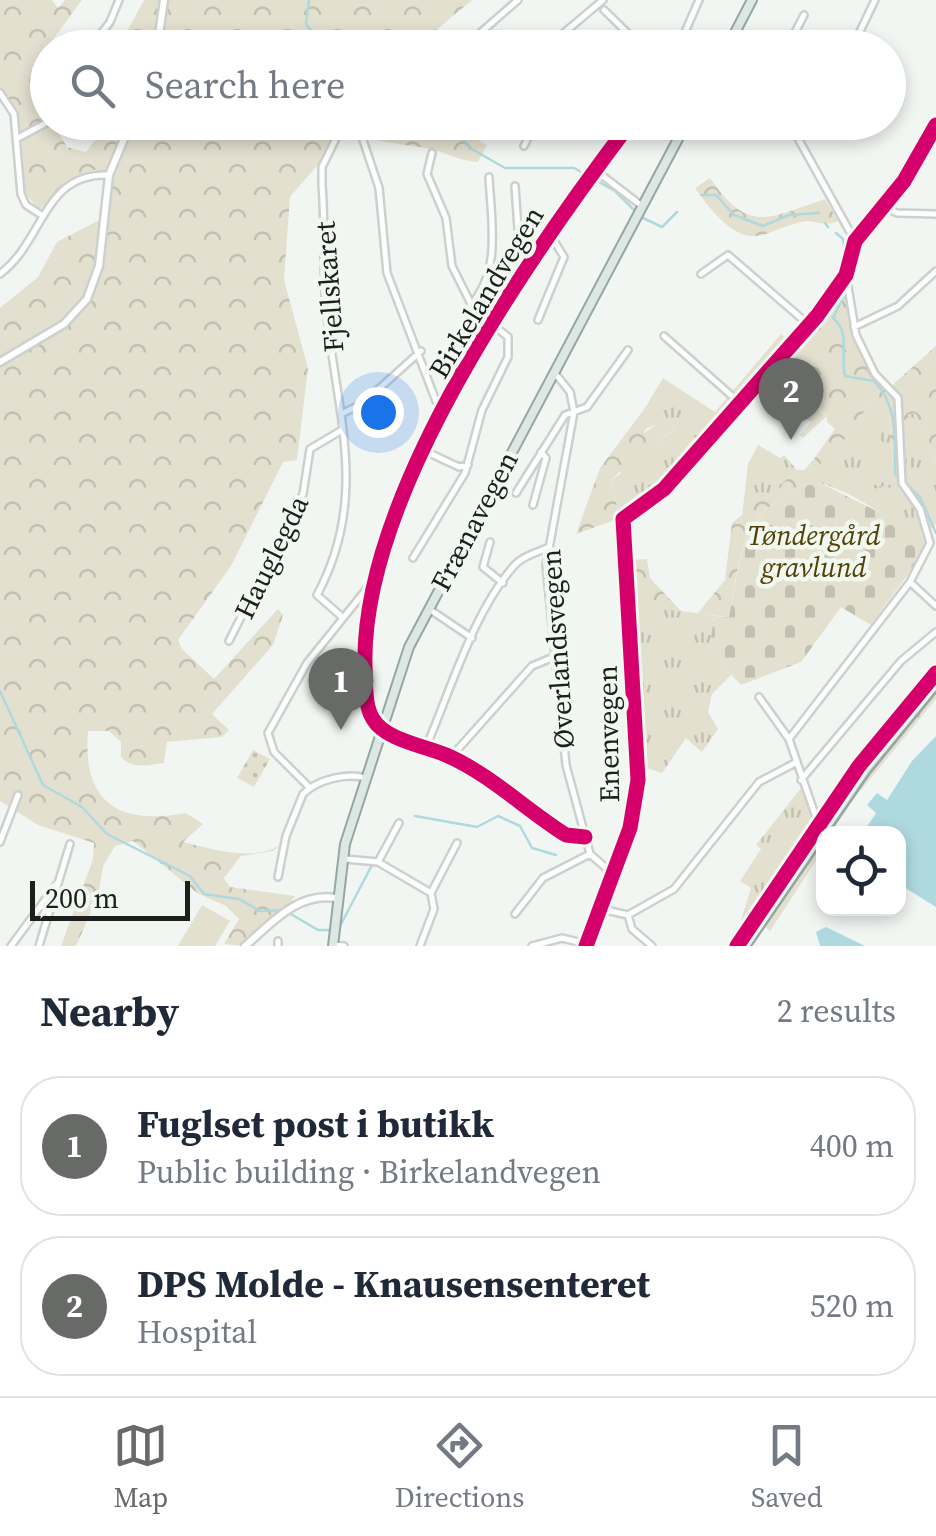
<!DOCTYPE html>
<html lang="en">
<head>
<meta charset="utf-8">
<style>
  body { margin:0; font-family:"Source Serif 4",serif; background:#f6f6f7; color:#1f2937 }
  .controls { position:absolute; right:30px; bottom:30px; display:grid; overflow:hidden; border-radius:20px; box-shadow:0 5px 15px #0003 }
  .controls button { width:90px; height:90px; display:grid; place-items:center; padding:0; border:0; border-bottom:2px solid #e0e1e3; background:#fff; color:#1f2937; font:50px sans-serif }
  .scale { position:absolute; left:30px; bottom:25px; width:160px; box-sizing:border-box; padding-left:10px; border:5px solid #1c1f1c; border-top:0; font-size:28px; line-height:35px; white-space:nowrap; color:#1c1f1c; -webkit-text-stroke:8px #f0f8f0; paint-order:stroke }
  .you { position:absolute; left:378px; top:412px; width:35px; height:35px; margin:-25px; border:8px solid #fff; border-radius:50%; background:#1a73e8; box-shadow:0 0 0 15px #1a73e833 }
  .badge { display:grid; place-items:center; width:65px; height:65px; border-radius:50%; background:#676a67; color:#fff; font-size:32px; font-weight:700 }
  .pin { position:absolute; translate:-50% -82px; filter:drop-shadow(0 2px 5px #0008) }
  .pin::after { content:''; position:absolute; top:52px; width:35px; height:30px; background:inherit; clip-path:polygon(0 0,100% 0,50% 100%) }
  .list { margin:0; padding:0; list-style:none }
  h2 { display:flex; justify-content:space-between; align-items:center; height:130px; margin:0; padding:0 40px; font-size:42px }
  h2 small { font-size:32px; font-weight:400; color:#747a83 }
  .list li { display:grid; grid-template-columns:65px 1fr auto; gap:30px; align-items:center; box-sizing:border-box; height:140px; margin:0 20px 20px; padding:0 20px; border:2px solid #e0e1e3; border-radius:40px }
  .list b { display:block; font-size:38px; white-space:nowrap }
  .list p { margin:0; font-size:32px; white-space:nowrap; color:#747a83 }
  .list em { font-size:32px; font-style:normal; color:#747a83 }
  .icon { flex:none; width:55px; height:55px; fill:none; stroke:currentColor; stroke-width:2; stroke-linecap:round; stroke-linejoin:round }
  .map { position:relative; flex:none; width:936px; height:946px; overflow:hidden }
  .search { position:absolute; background:#fff; box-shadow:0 5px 15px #0003; left:30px; right:30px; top:30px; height:110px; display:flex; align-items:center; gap:25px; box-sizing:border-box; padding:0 35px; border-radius:55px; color:#747a83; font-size:38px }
  .sheet { height:450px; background:#fff }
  nav { display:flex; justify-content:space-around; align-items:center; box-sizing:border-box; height:140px; border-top:2px solid #e0e1e3; background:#fff; font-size:28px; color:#747a83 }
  nav a { display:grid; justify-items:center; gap:5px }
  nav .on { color:#676a67 }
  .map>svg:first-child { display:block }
  .grass { fill:url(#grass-tufts) }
  .forest { fill:url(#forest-crowns) }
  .cemetery { fill:url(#cemetery-stones) }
  .park { fill:url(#park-dots) }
  .garden { fill:#e4e0d0 }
  .water { fill:#aed9de }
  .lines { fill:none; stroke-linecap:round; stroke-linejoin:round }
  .stream { stroke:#aed9de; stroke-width:2.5 }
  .street-casing { stroke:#cdd1cd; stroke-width:10 }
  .secondary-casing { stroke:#cdd1cd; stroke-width:11 }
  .primary-casing { stroke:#95a7a2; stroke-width:12 }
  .highway-casing { stroke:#95a7a2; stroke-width:14 }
  .street { stroke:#fdfefd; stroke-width:5 }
  .secondary { stroke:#fdfefd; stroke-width:6 }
  .primary { stroke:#dde7e4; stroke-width:8 }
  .highway { stroke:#c8d7d4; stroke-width:9 }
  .cycleway-casing { stroke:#f0f8f0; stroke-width:21 }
  .cycleway { stroke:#d6006c; stroke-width:15 }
  .labels { text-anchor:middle; stroke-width:9; stroke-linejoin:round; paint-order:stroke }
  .street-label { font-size:28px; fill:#1c1f1c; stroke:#f0f8f0 }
  .park-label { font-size:28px; font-style:italic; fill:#534007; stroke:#f0f8f0 }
</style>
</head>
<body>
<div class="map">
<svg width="936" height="946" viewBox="0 0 936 946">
  <defs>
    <pattern id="grass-tufts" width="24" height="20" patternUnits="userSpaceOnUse" patternTransform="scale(2.5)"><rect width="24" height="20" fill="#e4e0d0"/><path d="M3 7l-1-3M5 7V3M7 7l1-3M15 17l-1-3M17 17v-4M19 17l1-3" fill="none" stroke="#c3c0b2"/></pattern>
    <pattern id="forest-crowns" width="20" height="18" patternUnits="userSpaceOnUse" patternTransform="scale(2.5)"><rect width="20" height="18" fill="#e4e0d0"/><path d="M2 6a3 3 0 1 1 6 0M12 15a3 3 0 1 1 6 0" fill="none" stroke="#c3c0b2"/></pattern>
    <pattern id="cemetery-stones" width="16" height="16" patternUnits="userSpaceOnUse" patternTransform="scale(2.5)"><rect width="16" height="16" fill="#e4e0d0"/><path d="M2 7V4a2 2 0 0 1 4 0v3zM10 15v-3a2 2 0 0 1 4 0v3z" fill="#c3c0b2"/></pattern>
    <pattern id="park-dots" width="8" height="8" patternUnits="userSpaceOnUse" patternTransform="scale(2.5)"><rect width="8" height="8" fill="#e4e0d0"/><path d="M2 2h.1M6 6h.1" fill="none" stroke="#c3c0b2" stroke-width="1.8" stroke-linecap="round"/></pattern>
  </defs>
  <rect width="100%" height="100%" fill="#f2f6f2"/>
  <!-- grass -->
  <path class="grass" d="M781,334l13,12 -23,27 56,43 -24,22 -3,-3 11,-13 -8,-6 -10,13 -7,-7 12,-15 -27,-25 -37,42 -3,-3 32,-39 -98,109 -45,27 -9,-37 66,-54 -20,-11v8l-16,7 10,-18 -6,-5 18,-30 52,34z
    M877,394l12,18 4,54 20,18 -6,-23 -1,-46 9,-2 21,50v61l-10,8 1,16 -56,77 52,-77c-38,-36 -80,-64 -132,-72l-49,40 6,-52 10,-19 22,13 4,-3 13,15h7l10,-11 10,7z
    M631,603l83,13 -5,35 22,24 -19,19 -4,18 10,17 -16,23 -16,-14 -24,35 -21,-7z
    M936,670v29l-75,91 -3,-3 -34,47 -1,16 -53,81 -12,-10 -9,12 -10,-6 12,-39 -11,-7 21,-32 -5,-4 49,-62 14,35 73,-99z"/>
  <!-- forest -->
  <path class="forest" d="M0,0h52l6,8 7,-8h17l-50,68 15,38 1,16 5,1 14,24 19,5 22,-30 340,1 39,22 -9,17c-20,-1 -34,-11 -53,-14 -29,-5 -50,-5 -76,-19l-59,68 -6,83 24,88 -11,92 -14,2 -52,104 -53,74 4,9 32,30 64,-70 5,6 -10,30 -61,69 17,16 -7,7 -55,5 -3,21c-16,2 -31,7 -43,-6v-15l-12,-11h-21c-6,74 33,94 98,82l17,11 -20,18c30,7 69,20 98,3l-8,6 -32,5 -17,22 6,9 65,9 -17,24 -34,26 -20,-2 15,-25 -13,-13 -29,-13 -64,-52 -18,5 -12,20 -5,30 -22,50h-15l32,-87 1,-16 -56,-18 -38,-24v-493l38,-31 19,-35 46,-24 5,-42 -13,-6c-41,9 -34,32 -57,39l-16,-20 -12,-82 -10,-9z
    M144,0h328l-56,47 -298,1z
    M710,178c39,57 58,40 115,21l13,22c-14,7 -23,-2 -37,1 -16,3 -31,13 -46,14 -24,2 -48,-31 -60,-48z
    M849,290c-1,37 10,75 40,98l47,-42v117l-21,-50 -8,2v46l6,23 -5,2 -5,-9 -9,2 -5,-67 -12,-18 -53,73 -10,-8 21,-30 -8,-7v-7l-56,-42 63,-75z
    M645,408l6,4 -7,21 13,-9v-9l20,12c-20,15 -33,28 -51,47l-7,-2 -8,9 9,37 -44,16 24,-66z
    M791,476l23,4c-75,34 -71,63 -85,137l-32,-3 28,-34 7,-57z
    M880,486l13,2 2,20 -9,4 -25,-15z
    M647,559l3,19 32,34 -51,-9 -3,-43z"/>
  <!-- cemetery -->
  <path class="cemetery" d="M814,480l77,38 6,-7 20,14 6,23 -52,77 -30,-18 -40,55 -60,23 -32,-33 5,-36 15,1c15,-74 10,-103 85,-137z"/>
  <!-- park -->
  <path class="park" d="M253,750l17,9 -16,28 -17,-9z"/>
  <!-- garden -->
  <path class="garden" d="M879,412l11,6 -12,21 9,6 -7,11 -20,-12z
    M202,905l28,16 -15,25h-37z"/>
  <!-- water -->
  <path class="water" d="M936,736v171l-37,-23 -1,-50 -35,-1 13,-20 -9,-8 10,-12 10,7 25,-39z
    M826,927l39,19h-45l-4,-14z"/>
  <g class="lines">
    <!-- stream -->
    <path class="stream" d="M309,0l-3,24 19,24
      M426,122l15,11 20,4 9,11 35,20h69l41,23 21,21
      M701,195h15l18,20 29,11 26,-11 30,-2
      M641,217l21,10 15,-15
      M825,223l3,4
      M836,233l7,6 2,16
      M846,291l-13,27c18,15 7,37 12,58l29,5c26,28 20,59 21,93l25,23 16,36
      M0,691l43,94 39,22 25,27 83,42 14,18 35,5 21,12 22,-1
      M415,816l62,11 21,-11 22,10 12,22 24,7
      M289,913l29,17h13
      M339,928l34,-65"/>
    <!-- street casing -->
    <g class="street-casing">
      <path id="street" d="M604,10l39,38
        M90,48l20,-26 9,-22
        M463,48l55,-48
        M546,48l57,-48
        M678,48l21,-48
        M787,48l17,-33
        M852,48l23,-48
        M0,93l14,21 7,80 5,11 17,11
        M366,122l-3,18 16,48 8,85 49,128 10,8
        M789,122l66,119
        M16,139l32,-17
        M524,146l12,-24
        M432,153l-5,21 19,44 6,48 34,68
        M595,170l47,36
        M515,186l6,86
        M883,207l14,6 39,1
        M0,274c45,-34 43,-102 109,-99
        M701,274l27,-19 81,70
        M846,275l10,60 19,39 23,24 4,85 18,26 10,34 -20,39 26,24
        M470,306c32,-35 21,-86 19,-129
        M538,320l26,-63 -16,-26
        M854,327l44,-21 38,-35
        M664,336l77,68
        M554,372l16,20 4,20 -28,153 20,200 24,89 24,21
        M343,413l19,-9 59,-53
        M425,451l34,16 9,-2
        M516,493l49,-78 22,-8 41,-57
        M533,505l13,-47 -5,-6
        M490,542l-7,25 20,16
        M413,558l52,-85 17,-63 26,-53v-20l-16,-13
        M429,609l43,29
        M341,616l-24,-21c56,-104 15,-192 8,-302 -2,-36 0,-72 -3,-108v-18l22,-45
        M229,641l74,-147 7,-45 32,-19
        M759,697l30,42 29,84
        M789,739l121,-157
        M426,747c24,-55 47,-134 87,-180 8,-10 22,-14 34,-19
        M451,757l81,-91 22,-9
        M801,780l100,-119 35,-29
        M309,787l-35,-35 -6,-19 39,-70 66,-82
        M585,837l-19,-2c-40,-25 -76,-61 -120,-80 -21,-9 -61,-15 -73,-36 -9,-14 -7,-36 -8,-52 -5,-171 165,-412 266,-545
        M0,842l18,-47
        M345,859l33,3 53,31 3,16 -14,37
        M378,862l21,-39
        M278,877l8,-41 17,-42c14,-14 44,-22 62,-16
        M431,893l26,-50
        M601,909l27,6 46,-26 85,-107 36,-19
        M515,914l28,-36 47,-24
        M628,915l4,14 20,17
        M333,945l11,1
        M11,946l45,-61
        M39,946l31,-102
        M278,946v-5
        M532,946l30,-8 25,6
        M586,946l44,-118 8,-48 -15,-261 41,-30 153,-173 29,-41 9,-34 49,-60 32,-56"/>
    </g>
    <!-- secondary casing -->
    <g class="secondary-casing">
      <path id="secondary" d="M157,48l7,-48
        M0,362l64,-38 23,-25 12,-33 10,-91 22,-53
        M245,946c27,-23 52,-54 91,-48"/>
    </g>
    <!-- primary casing -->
    <g class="primary-casing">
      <path id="primary" d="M727,48l25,-48
        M333,946l12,-102 64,-197 278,-525"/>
    </g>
    <!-- highway casing -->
    <g class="highway-casing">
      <path id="highway" d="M744,946l121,-176 71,-87"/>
    </g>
    <!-- street -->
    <use href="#street" class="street"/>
    <!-- secondary -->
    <use href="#secondary" class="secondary"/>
    <!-- primary -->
    <use href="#primary" class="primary"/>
    <!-- highway -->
    <use href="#highway" class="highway"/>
    <!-- cycleway casing -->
    <g class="cycleway-casing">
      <path id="cycleway" d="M585,837l-19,-2c-40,-25 -76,-61 -120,-80 -21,-9 -61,-15 -73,-36 -9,-14 -7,-36 -8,-52 -5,-171 165,-412 266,-545
        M586,946l44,-118 8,-48 -15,-261 41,-30 153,-173 29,-41 9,-34 49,-60 32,-56
        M737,946l122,-180 77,-93"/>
    </g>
    <!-- cycleway -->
    <use href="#cycleway" class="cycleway"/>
  </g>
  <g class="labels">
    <!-- street labels -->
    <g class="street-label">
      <text transform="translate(329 287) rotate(-94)" y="10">Fjellskaret</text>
      <text transform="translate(486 292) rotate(-59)" y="10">Birkelandvegen</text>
      <text transform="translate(474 521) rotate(-62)" y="10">Frænavegen</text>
      <text transform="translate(271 557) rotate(-64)" y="10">Hauglegda</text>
      <text transform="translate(557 649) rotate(-94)" y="10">Øverlandsvegen</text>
      <text transform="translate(608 734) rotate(-91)" y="10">Enenvegen</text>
    </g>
    <!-- park labels -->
    <g class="park-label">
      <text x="814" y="545">Tøndergård<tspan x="814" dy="32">gravlund</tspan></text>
    </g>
  </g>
</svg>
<div class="controls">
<button><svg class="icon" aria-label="locate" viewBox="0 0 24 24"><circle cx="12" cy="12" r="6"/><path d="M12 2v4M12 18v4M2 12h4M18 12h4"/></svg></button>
</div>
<div class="scale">200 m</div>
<div class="you"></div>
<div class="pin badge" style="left:341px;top:730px">1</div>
<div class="pin badge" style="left:791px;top:440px">2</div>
<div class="search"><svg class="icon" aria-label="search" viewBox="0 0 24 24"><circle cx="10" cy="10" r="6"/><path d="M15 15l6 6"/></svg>Search here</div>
</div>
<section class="sheet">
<h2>Nearby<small>2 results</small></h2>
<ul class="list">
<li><span class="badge">1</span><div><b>Fuglset post i butikk</b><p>Public building · Birkelandvegen</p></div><em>400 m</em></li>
<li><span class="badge">2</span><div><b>DPS Molde - Knausensenteret</b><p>Hospital</p></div><em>520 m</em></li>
</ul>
</section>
<nav>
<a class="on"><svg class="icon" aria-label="map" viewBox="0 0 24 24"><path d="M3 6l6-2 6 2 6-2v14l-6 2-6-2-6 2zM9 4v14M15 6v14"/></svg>Map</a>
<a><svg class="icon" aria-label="directions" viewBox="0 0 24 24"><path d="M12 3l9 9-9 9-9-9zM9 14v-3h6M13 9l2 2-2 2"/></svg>Directions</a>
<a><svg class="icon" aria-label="saved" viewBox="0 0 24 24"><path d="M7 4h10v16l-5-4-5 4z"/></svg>Saved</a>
</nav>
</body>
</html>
